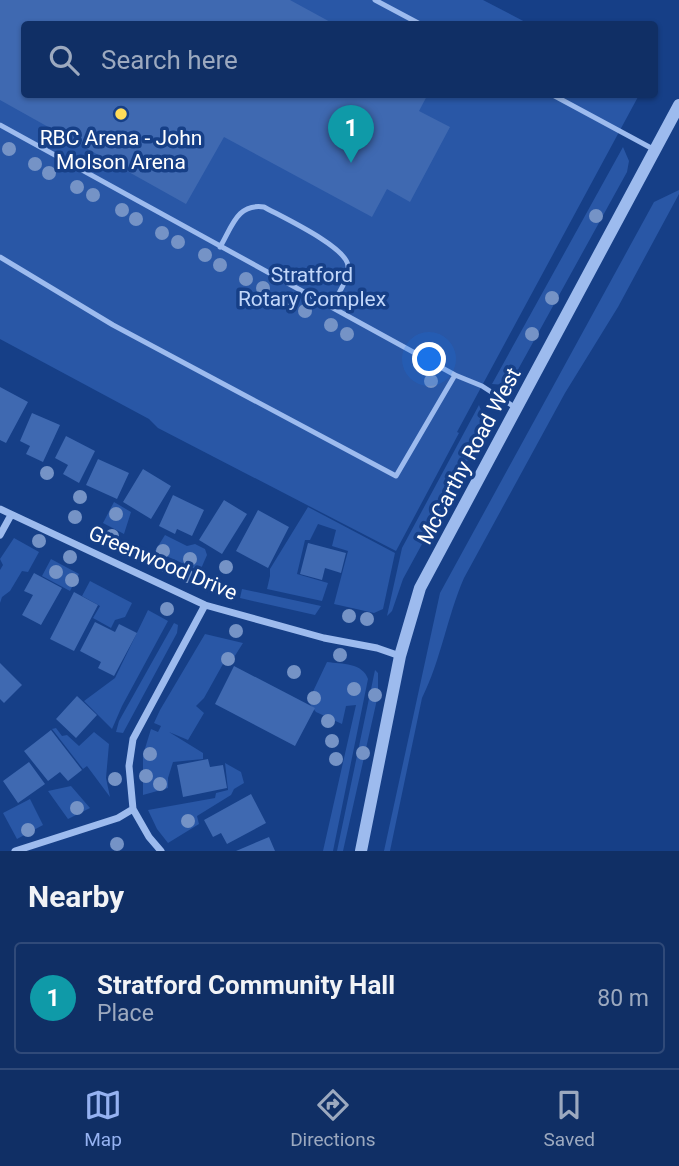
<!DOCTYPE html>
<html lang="en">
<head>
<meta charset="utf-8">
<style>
  body { margin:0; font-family:Roboto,sans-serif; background:#1e3b6e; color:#f1f3f6 }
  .you { position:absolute; left:430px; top:360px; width:24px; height:24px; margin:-18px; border:5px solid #fff; border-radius:50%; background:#1a73e8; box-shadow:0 0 0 10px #1a73e833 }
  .badge { display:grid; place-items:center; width:46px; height:46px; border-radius:50%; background:#95b2f1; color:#fff; font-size:23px; font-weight:700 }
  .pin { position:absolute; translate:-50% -58px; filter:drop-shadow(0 2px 4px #0008) }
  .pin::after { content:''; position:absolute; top:37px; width:24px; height:21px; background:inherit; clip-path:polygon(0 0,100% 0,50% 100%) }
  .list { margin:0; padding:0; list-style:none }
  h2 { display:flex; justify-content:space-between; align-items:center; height:91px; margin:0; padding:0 28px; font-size:30px }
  h2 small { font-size:23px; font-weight:400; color:#9ca9bf }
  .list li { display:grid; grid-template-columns:46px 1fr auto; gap:21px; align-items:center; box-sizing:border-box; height:112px; margin:0 14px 14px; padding:0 14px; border:2px solid #304a79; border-radius:7px }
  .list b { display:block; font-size:26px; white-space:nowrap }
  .list p { margin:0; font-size:23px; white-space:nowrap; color:#9ca9bf }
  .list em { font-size:23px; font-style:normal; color:#9ca9bf }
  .icon { flex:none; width:38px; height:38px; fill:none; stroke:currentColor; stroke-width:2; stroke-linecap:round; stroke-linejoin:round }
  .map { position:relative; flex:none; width:679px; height:851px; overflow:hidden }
  .search { position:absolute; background:#102f65; box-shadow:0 2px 5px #0004; left:21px; right:21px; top:21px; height:77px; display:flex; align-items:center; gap:18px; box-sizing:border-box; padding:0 24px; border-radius:7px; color:#9ca9bf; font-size:26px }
  .sheet { height:217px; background:#102f65 }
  nav { display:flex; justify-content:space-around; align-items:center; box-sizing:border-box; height:98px; border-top:2px solid #304a79; background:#102f65; font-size:19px; color:#9ca9bf }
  nav a { display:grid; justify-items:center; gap:4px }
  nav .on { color:#95b2f1 }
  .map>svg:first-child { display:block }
  .green { fill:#2957a6 }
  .building { fill:#3f69b1 }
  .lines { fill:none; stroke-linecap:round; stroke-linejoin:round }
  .service { stroke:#9dbbee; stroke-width:5 }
  .minor { stroke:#9dbbee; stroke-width:7 }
  .tertiary { stroke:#9dbbee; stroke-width:12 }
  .tree { fill:#7593c6 }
  .poi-dot { fill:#ffdc59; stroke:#163f87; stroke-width:2.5 }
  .labels { text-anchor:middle; stroke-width:7; stroke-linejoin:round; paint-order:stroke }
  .poi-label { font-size:21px; fill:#fff; stroke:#163f87 }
  .park-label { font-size:21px; fill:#c2d7fa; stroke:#163f87 }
  .street-label { font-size:21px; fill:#fff; stroke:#163f87 }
</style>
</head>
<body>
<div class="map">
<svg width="679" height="851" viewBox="0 0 679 851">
  <rect width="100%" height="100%" fill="#163f87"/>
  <!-- green -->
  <path class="green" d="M0,0h483l46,24h-505v70l615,1 -182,337 2,1 -63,118 -238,-123 -9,-9 -149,-80z
    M623,147l6,14 -2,11 -112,203 -10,10 -13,-1z
    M679,190v4l-61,113 -53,86 -101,185c-17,39 -23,82 -42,120l-32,153h-6l56,-258 214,-391z
    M479,405l5,13 -2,16 -79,145 -11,32 -5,5 15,-68z
    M114,502l17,10 -7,22 -21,-11z
    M308,507l87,46 -12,56 -9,4 -40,-9 14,-53 -16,-5 4,-16 -18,-6 -8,16h-5l-8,34 31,9 -6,18 -55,-12 3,-13v-7z
    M165,535l22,11 8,-2 10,5 2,6 -7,16 -45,-20z
    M14,538l25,14 -11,20 -6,-1 -12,20 -8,6 -2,6v-33l3,-5 -3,-6z
    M51,559l28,15 -9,17 -28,-15z
    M90,581l42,22 -7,14 -10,3 -4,8 -18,-10 7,-12 -18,-10z
    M242,589l79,17 -6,9 -75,-17z
    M148,610l20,11 -46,85 -10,23 -28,-28 31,-23z
    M174,623l4,2 -1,8 -54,100 -7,-1 3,-11z
    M205,634l38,9 -12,19 -8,2 -19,34 -8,8 8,7 -16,27 -19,-8 34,21v6l-30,3 -5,16v10l-25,7v-40l8,-26 7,3 3,-6 -7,-3 6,-13z
    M327,662c15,2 36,1 41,17l-35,172h-10l33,-146 -10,1 -4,18 -26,-12 -8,-10z
    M375,670l3,3v22l-35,156h-6z
    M56,728l6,8 5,-1 12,11 15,-14 15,12 -3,34 4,19 -23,-31 -4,3 -31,-40z
    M225,763l16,9 3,11 -10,6 -3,6 -34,21 2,8 -31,19 -11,-14 -9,-19 67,-12 1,-5 12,-3z
    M71,786l19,22 -22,11 -20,-28z
    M30,799l13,26 -26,14 -14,-26z"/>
  <!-- building -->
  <path class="building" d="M0,0h290l44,24h-310v70h404l-9,17 31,16 -40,75 -23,-13 -15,28 -148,-80 -38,67 -186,-104z
    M0,387l28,15 -22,41 -6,-3z
    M32,413l28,12 -17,37 -17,-8 4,-8 -10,-5z
    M66,436l29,15 -16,32 -16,-9 5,-9 -13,-7z
    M98,459l31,14 -12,26 -31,-14z
    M143,469l28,17 -20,33 -28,-17z
    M173,495l31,15 -12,26 -15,-7 -2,5 -16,-8z
    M224,500l23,14 -25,40 -23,-14z
    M258,510l31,17 -21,41 -32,-17z
    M308,543l38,10 -5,20 -16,-5 -3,12 -22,-6z
    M34,573l28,15 -21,37 -19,-10 11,-20 -9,-4z
    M74,592l24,13 -24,46 -24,-12z
    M95,622l20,10 4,-8 18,9 -23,43 -16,-8 3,-6 -21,-11z
    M0,663l22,22 -18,18 -4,-4z
    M234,666l81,42 -20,38 -80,-42z
    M77,696l20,19 -21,23 -20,-19z
    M51,730l31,40 -14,11 -8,-9 -12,9 -24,-30z
    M208,759l2,8 13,-2 4,23 -44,9 -6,-32z
    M29,762l16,22 -27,19 -15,-22z
    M251,794l15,29 -39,21 -6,-11 -8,4 -9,-17z
    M269,837l6,14h-39z"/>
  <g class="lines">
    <!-- service -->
    <path class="service" d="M375,0l45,24
      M551,94l102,55
      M0,125l455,250 27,11 34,22
      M220,247c12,-20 17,-44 44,-40 18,10 83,40 84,59 1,14 -11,29 -17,41
      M0,257l113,68 283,151 59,-101"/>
    <!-- minor -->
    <path class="minor" d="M0,509l205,96 119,33 53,10 23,8
      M0,535l11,-20
      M15,851l103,-33 15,-9
      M161,851l-12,-14 -16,-28 -4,-43 4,-27 72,-134"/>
    <!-- tertiary -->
    <path class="tertiary" d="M361,851l39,-195 20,-68 259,-483"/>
  </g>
  <!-- trees -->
  <g class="tree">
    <circle cx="9" cy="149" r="7"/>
    <circle cx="35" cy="164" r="7"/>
    <circle cx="49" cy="173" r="7"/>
    <circle cx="77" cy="187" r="7"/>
    <circle cx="93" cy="195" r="7"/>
    <circle cx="122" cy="210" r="7"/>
    <circle cx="596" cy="216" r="7"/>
    <circle cx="136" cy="219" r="7"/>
    <circle cx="162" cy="233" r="7"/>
    <circle cx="178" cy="242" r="7"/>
    <circle cx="205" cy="255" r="7"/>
    <circle cx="220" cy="265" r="7"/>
    <circle cx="246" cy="279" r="7"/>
    <circle cx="263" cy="288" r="7"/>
    <circle cx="552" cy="298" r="7"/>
    <circle cx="288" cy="301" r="7"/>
    <circle cx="305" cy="311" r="7"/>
    <circle cx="331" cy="325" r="7"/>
    <circle cx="347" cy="334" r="7"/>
    <circle cx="532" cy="334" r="7"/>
    <circle cx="431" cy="381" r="7"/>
    <circle cx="47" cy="473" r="7"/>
    <circle cx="80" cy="497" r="7"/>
    <circle cx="116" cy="514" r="7"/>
    <circle cx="75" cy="517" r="7"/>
    <circle cx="112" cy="536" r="7"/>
    <circle cx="39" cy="541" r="7"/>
    <circle cx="163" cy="551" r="7"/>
    <circle cx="70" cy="557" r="7"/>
    <circle cx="190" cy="559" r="7"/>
    <circle cx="161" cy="565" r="7"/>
    <circle cx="226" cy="567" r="7"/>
    <circle cx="56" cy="572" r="7"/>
    <circle cx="187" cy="576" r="7"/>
    <circle cx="72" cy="580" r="7"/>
    <circle cx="167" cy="609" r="7"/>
    <circle cx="349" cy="616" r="7"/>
    <circle cx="367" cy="619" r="7"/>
    <circle cx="236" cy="631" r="7"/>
    <circle cx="340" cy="655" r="7"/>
    <circle cx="228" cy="659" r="7"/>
    <circle cx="294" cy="672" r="7"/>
    <circle cx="354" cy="689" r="7"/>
    <circle cx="375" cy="695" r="7"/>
    <circle cx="314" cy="698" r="7"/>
    <circle cx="328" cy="721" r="7"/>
    <circle cx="332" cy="741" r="7"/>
    <circle cx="363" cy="753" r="7"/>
    <circle cx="150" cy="754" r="7"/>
    <circle cx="336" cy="759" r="7"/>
    <circle cx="146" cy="776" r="7"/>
    <circle cx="115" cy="779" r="7"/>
    <circle cx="160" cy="784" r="7"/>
    <circle cx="77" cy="808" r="7"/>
    <circle cx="188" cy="821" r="7"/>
    <circle cx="28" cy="830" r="7"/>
    <circle cx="117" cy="844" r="7"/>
  </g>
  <!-- markers -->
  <circle class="poi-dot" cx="121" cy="114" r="7"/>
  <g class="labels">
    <!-- poi labels -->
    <g class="poi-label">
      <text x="121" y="145">RBC Arena - John<tspan x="121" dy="24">Molson Arena</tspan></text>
    </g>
    <!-- park labels -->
    <g class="park-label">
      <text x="312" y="282">Stratford<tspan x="312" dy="24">Rotary Complex</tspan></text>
    </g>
    <!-- street labels -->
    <g class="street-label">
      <text transform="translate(469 456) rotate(-62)" y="7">McCarthy Road West</text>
      <text transform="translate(163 563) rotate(23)" y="7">Greenwood Drive</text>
    </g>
  </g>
</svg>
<div class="you"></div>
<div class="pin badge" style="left:351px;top:163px;background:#0f9aa8">1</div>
<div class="search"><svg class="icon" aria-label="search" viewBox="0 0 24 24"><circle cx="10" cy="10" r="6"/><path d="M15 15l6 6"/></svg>Search here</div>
</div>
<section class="sheet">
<h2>Nearby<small></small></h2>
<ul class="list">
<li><span class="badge" style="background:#0f9aa8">1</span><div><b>Stratford Community Hall</b><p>Place</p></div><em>80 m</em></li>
</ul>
</section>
<nav>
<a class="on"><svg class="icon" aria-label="map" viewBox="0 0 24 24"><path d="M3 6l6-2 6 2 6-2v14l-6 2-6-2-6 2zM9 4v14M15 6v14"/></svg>Map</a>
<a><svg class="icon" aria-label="directions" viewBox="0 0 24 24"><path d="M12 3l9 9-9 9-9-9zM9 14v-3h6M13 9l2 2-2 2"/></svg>Directions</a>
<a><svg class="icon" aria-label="saved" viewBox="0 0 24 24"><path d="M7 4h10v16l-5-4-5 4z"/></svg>Saved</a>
</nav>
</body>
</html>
